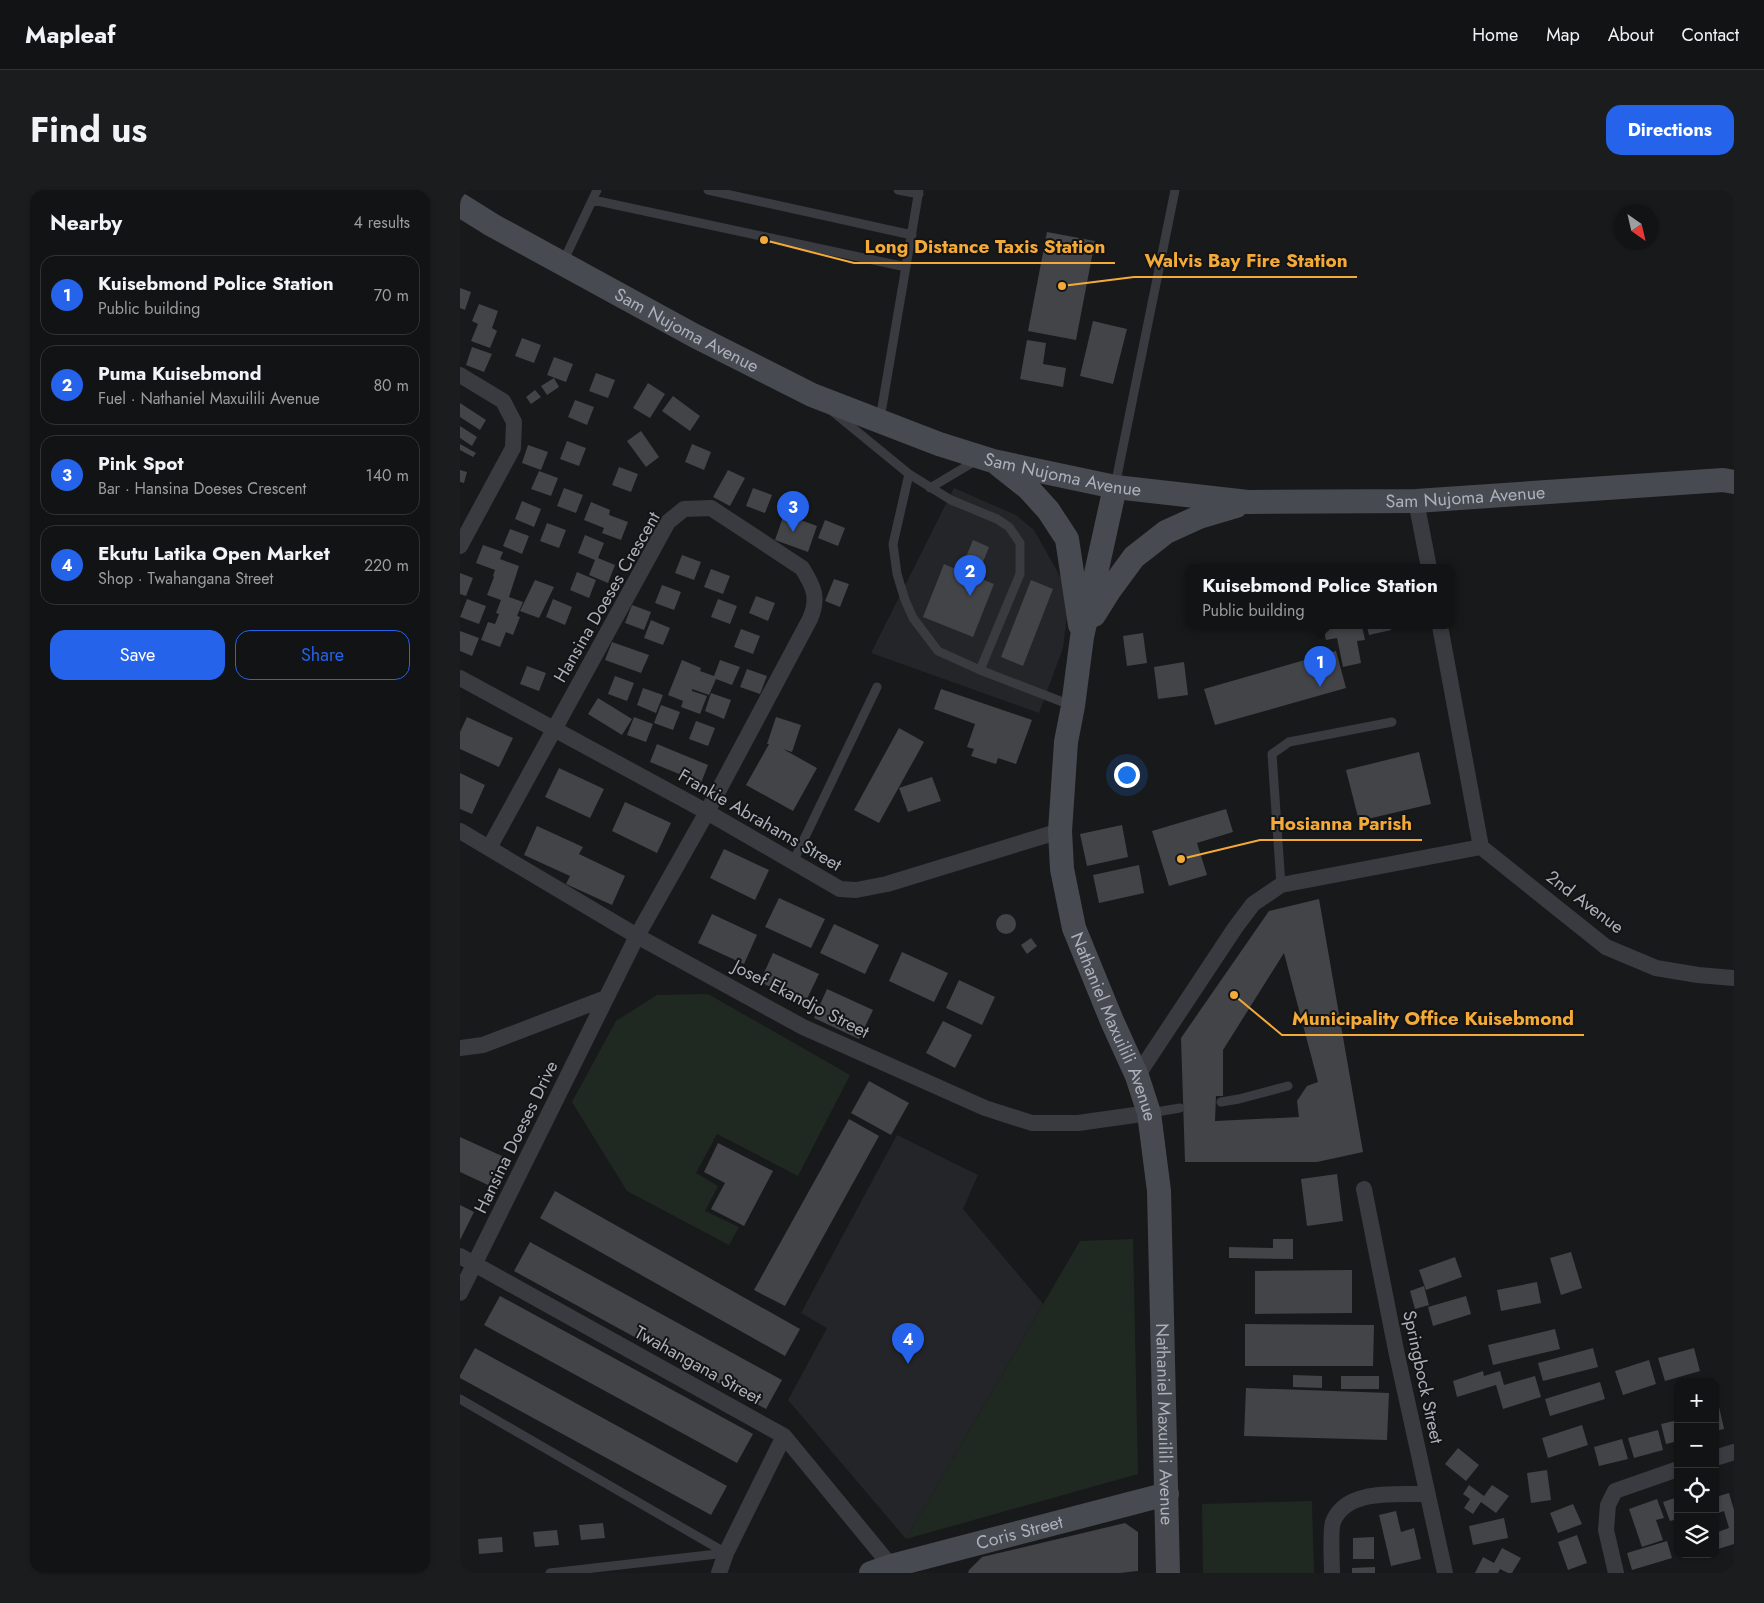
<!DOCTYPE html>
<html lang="en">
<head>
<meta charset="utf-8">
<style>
  body { margin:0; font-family:Jost,sans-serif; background:#1b1c1d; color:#f1f3f6 }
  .controls { position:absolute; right:15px; bottom:15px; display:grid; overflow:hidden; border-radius:10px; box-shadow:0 1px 4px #0004 }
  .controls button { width:45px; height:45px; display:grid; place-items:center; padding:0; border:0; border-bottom:1px solid #313234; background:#121314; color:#f1f3f6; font:25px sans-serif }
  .compass { position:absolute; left:1154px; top:15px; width:45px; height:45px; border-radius:50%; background:#121314; box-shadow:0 1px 4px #0004; rotate:146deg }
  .you { position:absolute; left:666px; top:584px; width:18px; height:18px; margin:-12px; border:4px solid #fff; border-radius:50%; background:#1a73e8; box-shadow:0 0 0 8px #1a73e833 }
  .badge { display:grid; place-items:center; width:32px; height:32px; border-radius:50%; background:#2563eb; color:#fff; font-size:16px; font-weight:700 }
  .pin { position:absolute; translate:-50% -41px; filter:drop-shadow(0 1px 2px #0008) }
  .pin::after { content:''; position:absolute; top:26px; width:18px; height:15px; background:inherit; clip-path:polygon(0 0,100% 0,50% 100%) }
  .popup { position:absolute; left:725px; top:374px; width:270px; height:65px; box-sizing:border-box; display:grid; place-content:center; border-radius:10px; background:#121314; filter:drop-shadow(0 1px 4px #0005); font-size:16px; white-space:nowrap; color:#9c9ea0 }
  .popup b { font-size:19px; color:#f1f3f6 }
  .popup::after { content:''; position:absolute; left:50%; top:100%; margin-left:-10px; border:10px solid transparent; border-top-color:#121314 }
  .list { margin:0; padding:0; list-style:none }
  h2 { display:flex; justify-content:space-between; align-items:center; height:65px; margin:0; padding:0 20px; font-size:21px }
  h2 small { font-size:16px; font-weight:400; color:#9c9ea0 }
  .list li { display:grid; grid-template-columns:32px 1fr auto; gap:15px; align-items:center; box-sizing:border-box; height:80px; margin:0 10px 10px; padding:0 10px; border:1px solid #313234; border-radius:15px }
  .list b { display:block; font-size:19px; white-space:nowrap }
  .list p { margin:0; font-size:16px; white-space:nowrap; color:#9c9ea0 }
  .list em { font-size:16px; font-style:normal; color:#9c9ea0 }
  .actions { display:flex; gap:10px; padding:15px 20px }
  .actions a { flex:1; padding:11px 0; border:1px solid #2563eb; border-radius:15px; text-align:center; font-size:18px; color:#2563eb }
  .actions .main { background:#2563eb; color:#fff }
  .icon { flex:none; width:28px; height:28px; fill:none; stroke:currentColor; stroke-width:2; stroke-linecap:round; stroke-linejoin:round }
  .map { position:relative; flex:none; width:1274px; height:1383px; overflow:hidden; border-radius:15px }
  header { display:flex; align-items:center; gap:30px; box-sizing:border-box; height:70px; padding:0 25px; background:#121314; border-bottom:1px solid #313234 }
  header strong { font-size:24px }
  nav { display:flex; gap:28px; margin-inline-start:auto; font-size:18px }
  .intro { display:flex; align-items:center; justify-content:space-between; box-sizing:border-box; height:120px; padding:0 30px }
  h1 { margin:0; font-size:35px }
  .button { padding:12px 22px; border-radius:15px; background:#2563eb; color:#fff; font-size:18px; font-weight:700 }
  main { display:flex; gap:30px; padding:0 30px }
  aside { flex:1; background:#121314; border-radius:15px; box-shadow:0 1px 4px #0004 }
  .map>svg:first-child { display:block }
  .built { fill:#242528 }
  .green { fill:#202921 }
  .building { fill:#424448; fill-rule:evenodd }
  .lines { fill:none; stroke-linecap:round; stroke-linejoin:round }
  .lane { stroke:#393b40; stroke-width:9 }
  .street { stroke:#393b40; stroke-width:16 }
  .secondary { stroke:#474a50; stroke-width:24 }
  .labels { text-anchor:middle; stroke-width:4; stroke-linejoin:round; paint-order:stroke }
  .street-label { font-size:18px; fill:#abb0ba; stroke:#131416 }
  .leader { fill:none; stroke:#f4aa38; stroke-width:2 }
  .callout-dot { fill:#f4aa38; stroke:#131416; stroke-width:2 }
  .callout-label { font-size:19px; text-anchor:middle; font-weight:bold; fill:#f4aa38; stroke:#131416; stroke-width:4; stroke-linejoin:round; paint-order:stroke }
</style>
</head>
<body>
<header>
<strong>Mapleaf</strong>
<nav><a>Home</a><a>Map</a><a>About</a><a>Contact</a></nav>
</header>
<div class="intro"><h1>Find us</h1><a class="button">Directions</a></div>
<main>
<aside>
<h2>Nearby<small>4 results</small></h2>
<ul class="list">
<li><span class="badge">1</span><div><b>Kuisebmond Police Station</b><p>Public building</p></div><em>70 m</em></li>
<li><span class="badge">2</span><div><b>Puma Kuisebmond</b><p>Fuel · Nathaniel Maxuilili Avenue</p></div><em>80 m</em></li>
<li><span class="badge">3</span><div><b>Pink Spot</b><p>Bar · Hansina Doeses Crescent</p></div><em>140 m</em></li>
<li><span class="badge">4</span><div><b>Ekutu Latika Open Market</b><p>Shop · Twahangana Street</p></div><em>220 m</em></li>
</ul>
<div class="actions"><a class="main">Save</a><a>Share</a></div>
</aside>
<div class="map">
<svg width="1274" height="1383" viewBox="0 0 1274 1383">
  <rect width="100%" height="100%" fill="#18191b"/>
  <!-- built -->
  <path class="built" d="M494,298l62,27 18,15 31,55 3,22 -5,41 -24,65 -168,-60z
    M437,945l81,40 -15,34 80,95 -137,235 -118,-139 39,-72 -26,-15z"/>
  <!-- green -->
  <path class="green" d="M248,804l142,81 -52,101 -81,-42 -21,39 22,13 -13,25 34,16 -10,18 -102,-54 -55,-89 44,-81 41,-26z
    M673,1049l5,235 -232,65 174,-298z
    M852,1311l2,72h-111l-1,-69z"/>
  <!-- building -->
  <path class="building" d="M587,42l48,9 -19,99 -48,-9z
    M0,98l11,4 -6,18 -5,-2z
    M19,114l19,7 -6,17 5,3 -7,17 -19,-7 7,-17 -6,-3z
    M633,131l34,8 -14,55 -33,-8z
    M62,148l19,7 -7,18 -19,-7z
    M567,150l19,3 -3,21 23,4 -3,19 -43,-8z
    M12,157l20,7 -8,18 -18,-7z
    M94,167l19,7 -7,18 -19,-7z
    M136,183l19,7 -7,18 -19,-7z
    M94,188l5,9 -12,8 -6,-9z
    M188,193l17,11 -15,24 -17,-10z
    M75,200l6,7 -10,7 -5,-7z
    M213,206l27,20 -10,15 -28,-20z
    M115,210l19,7 -7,18 -19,-8z
    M0,213l26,17 -6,10 -20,-13z
    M0,236l17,11 -5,9 -12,-8z
    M181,241l18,26 -13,10 -19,-26z
    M107,251l19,7 -7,18 -19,-7z
    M0,254l16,9 -3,4 -13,-7z
    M232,254l19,8 -7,18 -19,-8z
    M68,255l20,7 -7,18 -19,-7z
    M159,277l19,7 -7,18 -19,-7z
    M0,280l7,2 -3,11 -4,-1z
    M268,280l17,8 -15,28 -17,-9z
    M79,281l19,7 -7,18 -20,-7z
    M104,298l19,7 -7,18 -19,-7z
    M293,298l19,7 -7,18 -19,-7z
    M62,311l19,8 -7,18 -19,-8z
    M131,312l19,8 -1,5 19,7 -7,18 -19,-7 2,-5 -20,-8z
    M324,324l33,12 -9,26 -33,-12z
    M365,330l20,8 -7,18 -20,-8z
    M87,333l19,7 -7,18 -19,-7z
    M50,339l19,7 -7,18 -19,-8z
    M125,345l19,8 -6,15 17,7 -7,18 -19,-8 6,-15 -17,-7z
    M513,350l16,7 -12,30 17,7 -21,53 -50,-20 21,-53 16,7z
    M23,355l20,7 -3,7 19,7 -10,31 14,5 -6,14 3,1 -7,18 -7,-3 -6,15 -19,-7 7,-18 7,2 4,-10 -3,-1 5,-13 -14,-5 7,-18 -1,-1 2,-6 -19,-7z
    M222,365l19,7 -7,18 -19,-7z
    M251,379l19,7 -7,18 -19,-7z
    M117,382l19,8 -7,18 -19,-8z
    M0,383l13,5 -7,18 -6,-2z
    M374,389l15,5 -9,23 -15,-6z
    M75,390l19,7 -15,31 -19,-7z
    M571,390l22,9 -30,77 -22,-9z
    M202,395l19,7 -7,18 -19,-7z
    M296,406l19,7 -7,18 -19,-8z
    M7,409l19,7 -7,18 -19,-7z
    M93,409l19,8 -7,18 -19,-8z
    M258,409l19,7 -7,18 -19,-7z
    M172,415l19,7 -7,18 -19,-7z
    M191,430l19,8 -7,17 -19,-7z
    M863,436h39l3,14 -8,1 4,22 -18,4 -6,-29 -11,2z
    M907,436h23l1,4 -22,5z
    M281,439l19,7 -7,18 -19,-7z
    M0,441l19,7 -7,18 -12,-5z
    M683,443l4,30 -20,3 -4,-30z
    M152,452l37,13 -8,18 -36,-13z
    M876,461l10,37 -131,37 -11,-36z
    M222,470l19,8 -1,3 14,5 6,-16 20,7 -8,18 -16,-6 -7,16 -17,-6v2l15,5 -7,18 -19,-7 2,-6 -15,-6z
    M724,472l4,33 -30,4 -4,-32z
    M67,476l19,7 -7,18 -19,-7z
    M287,479l20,7 -7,18 -20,-7z
    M155,486l19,7 -7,18 -19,-7z
    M183,498l20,7 -7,18 -19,-8z
    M481,499l91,31 -16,44 -18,-6 -2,6 -25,-8 3,-7 -7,-2 8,-23 -41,-15z
    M251,503l20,7 -7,19 -19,-8z
    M138,508l34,21 -10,16 -34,-21z
    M201,515l19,7 -7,18 -19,-7z
    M7,527l46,21 -14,29 -39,-18v-17z
    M174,527l19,7 -7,18 -19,-7z
    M316,527l25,8 -9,27 -9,-3 34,19 -24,43 -47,-26 23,-41h-2z
    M236,531l19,7 -7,18 -19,-7z
    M439,538l25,14 -45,81 -25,-13z
    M197,554l51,21 -7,18 -51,-21z
    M959,562l12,52 -72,17 -13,-51z
    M99,578l45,21 -14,29 -45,-21z
    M0,583l25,12 -13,29 -12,-5z
    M472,587l9,24 -33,11 -9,-24z
    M165,612l46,21 -14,30 -45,-22z
    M766,619l7,23 -36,11 10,32 -38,11 -17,-55z
    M662,635l6,32 -41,9 -7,-32z
    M77,636l46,21 -4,7 46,22 -13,29 -46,-21 4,-8 -46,-21z
    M264,659l45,21 -14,30 -45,-22z
    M679,675l5,28 -45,10 -6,-28z
    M319,708l46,21 -14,29 -46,-21z
    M859,709l44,253 -46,10h-132l-4,-124 88,-127zM824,763l34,129 -11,4 -10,15 2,16 -84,4 1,-25h7v-46z
    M252,724l45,21 -13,29 -46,-21z
    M536 734a10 10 0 1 1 20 0a10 10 0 1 1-20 0Z
    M374,734l45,21 -14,29 -45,-21z
    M571,748l6,8 -10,8 -6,-9z
    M442,762l46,21 -14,29 -45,-21z
    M313,763l46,21 -14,29 -45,-21z
    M499,790l36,17 -13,28 -36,-17z
    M367,799l46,21 -14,29 -45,-21z
    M483,831l29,14 -17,33 -29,-15z
    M409,891l40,22 -18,32 -40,-22z
    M389,929l30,17 -94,170 -31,-16z
    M0,947l42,19 -14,29 -28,-13z
    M258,953l55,28 -29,55 -33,-17 14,-26 -21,-11z
    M877,984l6,47 -36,5 -6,-47z
    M95,1001l245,138 -15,27 -245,-138z
    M0,1015l14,7 -14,28z
    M813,1049h20v20l-64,-1v-11l44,1z
    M70,1052l252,138 -16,29 -252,-138z
    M1111,1062l11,36 -21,7 -11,-37z
    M995,1067l7,20 -36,13 -7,-20z
    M892,1080v43l-97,1v-43z
    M1077,1092l4,21 -40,8 -4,-21z
    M964,1096l5,19 -14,4 -5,-18z
    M40,1106l253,138 -16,29 -253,-138z
    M1006,1106l5,18 -38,12 -5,-19z
    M785,1134l129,1 -1,41h-128z
    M1095,1139l5,20 -67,16 -5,-20z
    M15,1158l252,138 -16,29 -251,-137v-3z
    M1133,1158l5,19 -55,14 -5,-18z
    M1234,1158l6,23 -35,10 -7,-23z
    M1189,1170l7,24 -33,11 -8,-24z
    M1023,1181l1,5 16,-5 4,14 31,-9 6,21 -38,12 -7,-24 -39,12 -4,-16z
    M833,1185l29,1v12l-29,-1z
    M881,1186h38v13h-38z
    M1140,1192l5,17 -55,17 -5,-17z
    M786,1198l143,5 -2,47 -143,-4z
    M1255,1212h3l6,27 -9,2z
    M1218,1230v21l-12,3 -5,-20z
    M1122,1235l6,20 -40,13 -6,-20z
    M1198,1240l5,20 -29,8 -6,-20z
    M1162,1249l6,20 -29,7 -5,-19z
    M998,1258l21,17 -13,16 -21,-17z
    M1087,1280l4,30 -20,3 -4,-30z
    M1009,1295l15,11 8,-11 17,11 -13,17 -15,-11 -8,12 -9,-6 6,-9 -7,-5z
    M1255,1295l4,11 10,-3 5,17v34l-19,6v-17l14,-5 -5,-17 -9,3z
    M1218,1307v22l-8,2 -7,-19z
    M1197,1309l7,19 -8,2 7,20 -21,7 -13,-38z
    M1113,1314l9,20 -24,9 -8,-20z
    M936,1321l5,21 13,-4 7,31 -30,7 -12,-51z
    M1044,1328l4,20 -35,7 -4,-19z
    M143,1333l2,15 -24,2 -2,-15z
    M665,1333l13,9v39l-18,2h-152l1,-3 13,-13z
    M97,1340l2,15 -24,2 -2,-15z
    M1117,1345l10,28 -19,7 -10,-28z
    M42,1347l1,15 -24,2 -1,-15z
    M914,1347v22h-21v-21z
    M1207,1351l5,17 -40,12 -5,-17z
    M1042,1358l19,10 -9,15h-4l-8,-4 -2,4h-23l8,-16 11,6z
    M915,1377v6h-23v-5z"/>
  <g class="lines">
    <!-- lane -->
    <path class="lane" d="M248,0l204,45
      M438,0l21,4
      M133,10l313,67
      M103,72l34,-72
      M372,221l77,63 42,26 46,19 12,8 11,16v31l-40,96
      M420,229l39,-229
      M449,284l-16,70 4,30 8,26 8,18 25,33 42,19 93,36
      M655,296l60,-296
      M470,298l47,-28
      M333,672l84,-175
      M821,695l-9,-131 17,-12 103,-20
      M761,912l18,-3 49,-13
      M690,923l30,-5
      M0,1209l266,154
      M90,1383l176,-20"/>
    <!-- street -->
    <path class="street" d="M0,185l43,26 11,21 -1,26 -53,98
      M956,311l13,67
      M980,436l41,221
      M0,488l247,134 133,77 16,1 31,-6 173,-53
      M0,641l177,105 166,91 182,81 47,15h46l71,-10
      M1021,657l125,100 50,21 42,7 36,3
      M0,858l23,-3 123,-47
      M677,886l98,-148 18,-24 28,-19 200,-38
      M904,999l33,166 48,218
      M0,1066l324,180 -58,117 -7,20
      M0,1103l177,-357 70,-124 103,-193c9,-21 4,-32 -8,-51l-91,-60 -27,1 -16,13 -179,326
      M324,1246l107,130
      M1255,1268l19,-6
      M872,1383c0,-10 -2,-43 1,-51 13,-34 64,-27 94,-28
      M1156,1383l-10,-43 2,-25 7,-14 63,-22"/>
    <!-- secondary -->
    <g class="secondary">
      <path id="s1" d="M0,15l32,20 203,111 117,59 127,49 54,17 122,26 133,15 168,-1 307,-21 11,2"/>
      <path d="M539,275l29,23 20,22 19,29 13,86"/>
      <path id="s2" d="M655,297l-33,150 -9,69 -7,36 -6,89 2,38 12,59 38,93 25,55 12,37 10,78 9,382"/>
      <path d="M634,425l15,-24 25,-34 32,-25 33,-15 37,-11"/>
      <path id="s3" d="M411,1383l20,-7 276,-72"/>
    </g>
  </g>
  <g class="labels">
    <!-- street labels -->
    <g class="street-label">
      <text dy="6" stroke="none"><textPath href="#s1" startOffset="259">Sam Nujoma Avenue</textPath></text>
      <text dy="6" stroke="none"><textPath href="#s1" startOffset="664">Sam Nujoma Avenue</textPath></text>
      <text dy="6" stroke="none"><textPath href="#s1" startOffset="1069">Sam Nujoma Avenue</textPath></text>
      <text transform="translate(147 407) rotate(-60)" y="6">Hansina Doeses Crescent</text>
      <text transform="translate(300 630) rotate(30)" y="6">Frankie Abrahams Street</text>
      <text transform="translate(1125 712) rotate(37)" y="6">2nd Avenue</text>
      <text transform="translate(341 809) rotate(27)" y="6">Josef Ekandjo Street</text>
      <text dy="6" stroke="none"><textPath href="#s2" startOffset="554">Nathaniel Maxuilili Avenue</textPath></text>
      <text transform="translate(56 947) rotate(-64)" y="6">Hansina Doeses Drive</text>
      <text transform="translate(238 1175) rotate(29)" y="6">Twahangana Street</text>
      <text transform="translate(963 1187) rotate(78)" y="6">Springbock Street</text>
      <text dy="6" stroke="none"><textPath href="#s2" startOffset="959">Nathaniel Maxuilili Avenue</textPath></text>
      <text dy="6" stroke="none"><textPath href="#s3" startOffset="154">Coris Street</textPath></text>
    </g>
  </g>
  <!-- callouts -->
  <path class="leader" d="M304 50L394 73H655M602 96L674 87H897M721 669L800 650H962M774 805L822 845H1124"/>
  <g class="callout-dot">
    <circle cx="304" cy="50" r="5"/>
    <circle cx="602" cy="96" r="5"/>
    <circle cx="721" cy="669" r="5"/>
    <circle cx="774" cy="805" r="5"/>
  </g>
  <g class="callout-label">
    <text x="525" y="63">Long Distance Taxis Station</text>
    <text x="786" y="77">Walvis Bay Fire Station</text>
    <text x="881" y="640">Hosianna Parish</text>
    <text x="973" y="835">Municipality Office Kuisebmond</text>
  </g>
</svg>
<div class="controls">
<button>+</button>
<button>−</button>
<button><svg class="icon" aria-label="locate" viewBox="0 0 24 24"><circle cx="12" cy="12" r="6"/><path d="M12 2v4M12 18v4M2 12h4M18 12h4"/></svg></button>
<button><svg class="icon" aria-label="layers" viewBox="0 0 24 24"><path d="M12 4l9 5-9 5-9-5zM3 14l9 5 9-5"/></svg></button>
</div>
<svg class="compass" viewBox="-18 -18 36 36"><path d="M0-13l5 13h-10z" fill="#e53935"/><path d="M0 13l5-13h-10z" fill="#9c9ea0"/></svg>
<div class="you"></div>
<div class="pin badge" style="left:860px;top:497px">1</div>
<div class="popup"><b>Kuisebmond Police Station</b>Public building</div>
<div class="pin badge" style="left:510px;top:406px">2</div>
<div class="pin badge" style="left:333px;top:342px">3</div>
<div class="pin badge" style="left:448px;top:1174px">4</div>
</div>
</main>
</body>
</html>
